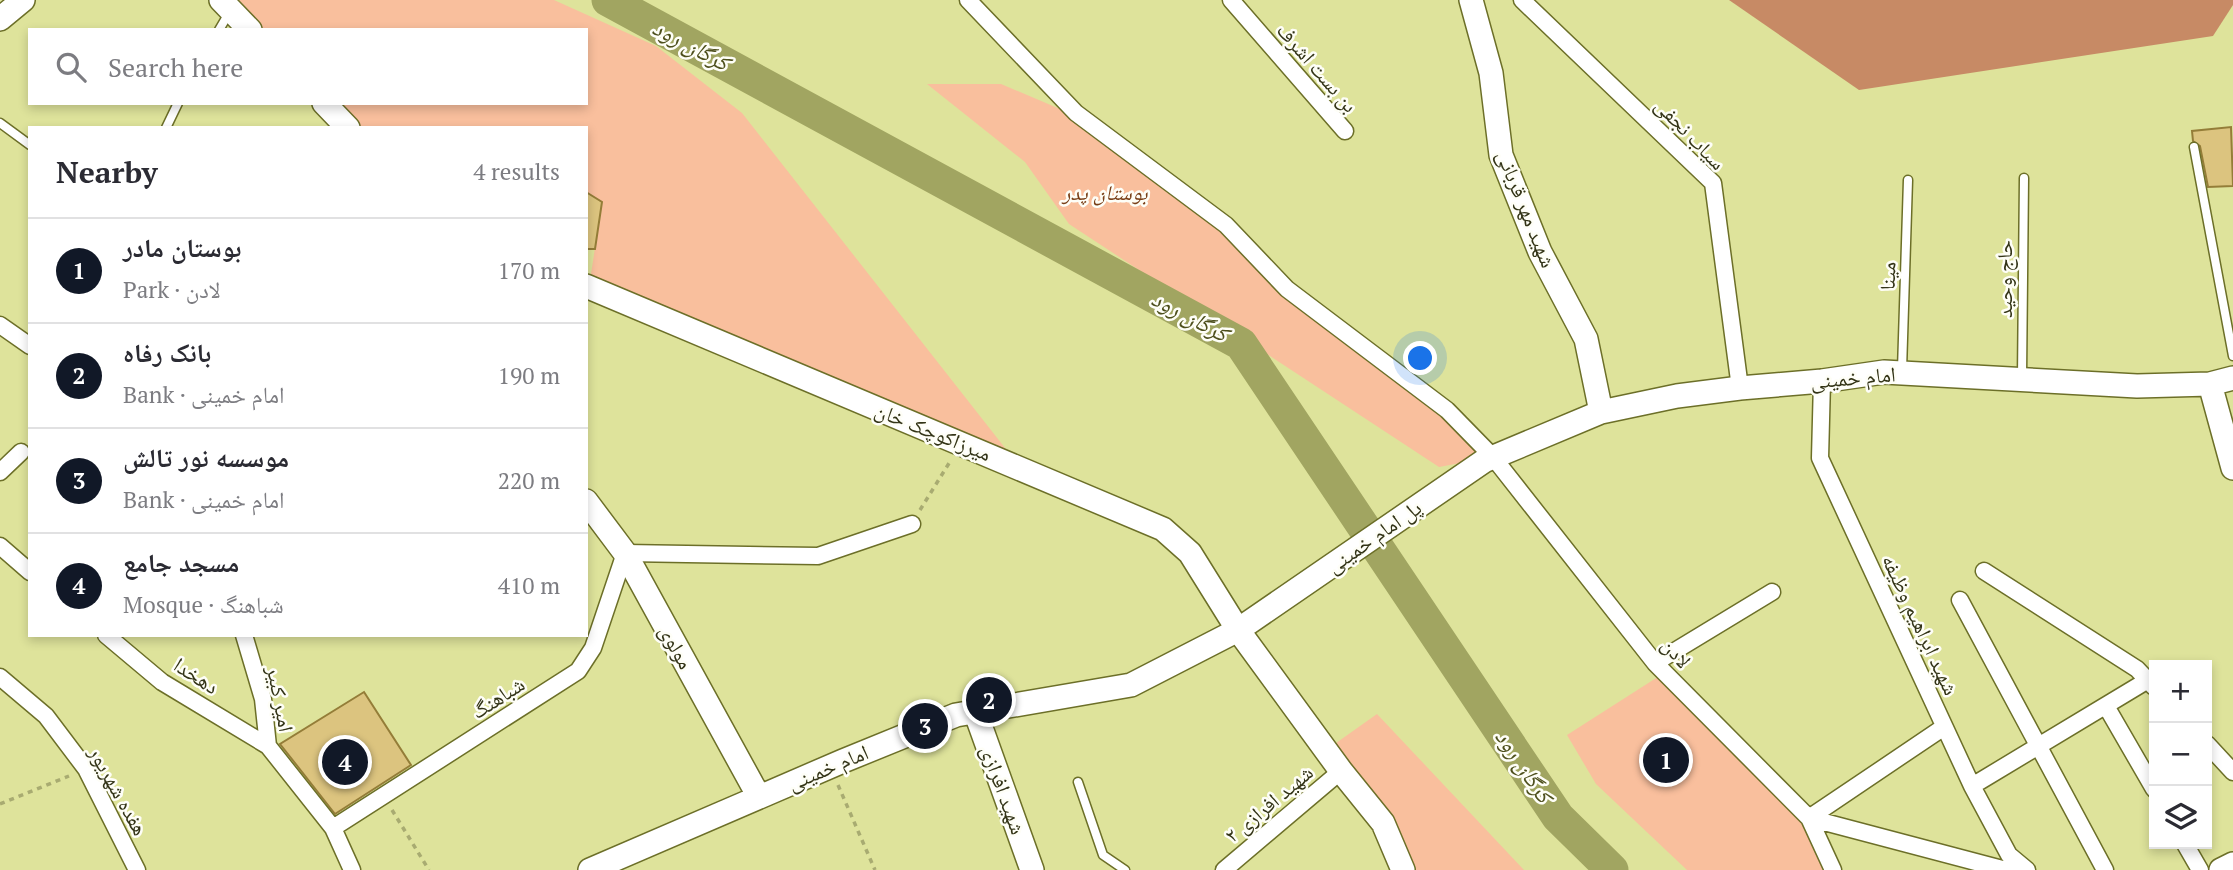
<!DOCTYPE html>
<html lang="en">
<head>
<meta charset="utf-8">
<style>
  body { margin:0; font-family:"PT Serif","Noto Naskh Arabic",serif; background:#f2f2f3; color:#2b2b33 }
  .controls { position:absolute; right:21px; bottom:21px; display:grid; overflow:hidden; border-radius:0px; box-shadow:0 4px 10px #0003 }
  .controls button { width:63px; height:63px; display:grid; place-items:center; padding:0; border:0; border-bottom:2px solid #e1e1e2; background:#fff; color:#2b2b33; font:35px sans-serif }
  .you { position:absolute; left:1421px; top:359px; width:24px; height:24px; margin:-18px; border:5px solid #fff; border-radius:50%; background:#1a73e8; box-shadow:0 0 0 10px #1a73e833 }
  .badge { display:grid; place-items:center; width:46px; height:46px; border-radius:50%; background:#111827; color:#fff; font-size:23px; font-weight:700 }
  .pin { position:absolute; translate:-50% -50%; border:4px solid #fff; box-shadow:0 2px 7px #0006 }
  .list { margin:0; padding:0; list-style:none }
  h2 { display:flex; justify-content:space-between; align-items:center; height:91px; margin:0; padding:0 28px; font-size:30px }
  h2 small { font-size:23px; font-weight:400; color:#7c7c81 }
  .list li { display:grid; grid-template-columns:46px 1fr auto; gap:21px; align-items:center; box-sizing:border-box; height:105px; padding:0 28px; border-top:2px solid #e1e1e2 }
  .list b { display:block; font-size:26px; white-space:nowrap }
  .list p { margin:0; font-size:23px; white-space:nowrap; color:#7c7c81 }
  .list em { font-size:23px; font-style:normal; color:#7c7c81 }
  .icon { flex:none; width:38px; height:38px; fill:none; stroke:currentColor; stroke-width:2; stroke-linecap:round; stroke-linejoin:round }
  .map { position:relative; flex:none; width:2233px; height:870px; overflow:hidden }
  .search { position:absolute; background:#fff; box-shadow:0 4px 10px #0003; left:28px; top:28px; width:560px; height:77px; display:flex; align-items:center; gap:18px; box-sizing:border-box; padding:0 24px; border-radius:0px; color:#7c7c81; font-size:26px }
  .panel { position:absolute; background:#fff; box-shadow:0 4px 10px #0003; left:28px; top:126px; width:560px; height:511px; border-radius:0px }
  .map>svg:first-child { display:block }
  .green { fill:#f9bf9d }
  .forest { fill:#c78a65 }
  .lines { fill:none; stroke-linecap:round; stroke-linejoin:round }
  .river { stroke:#a1a561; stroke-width:33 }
  .building { fill:#dcc47f; stroke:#947d38; stroke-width:2 }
  .lane-casing { stroke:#6c6f28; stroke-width:11 }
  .street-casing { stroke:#6c6f28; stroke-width:19 }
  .secondary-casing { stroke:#6c6f28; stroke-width:26 }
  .path { stroke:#a8ab71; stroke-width:3.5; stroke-dasharray:5 5; stroke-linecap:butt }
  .lane { stroke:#fff; stroke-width:8 }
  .street { stroke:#fff; stroke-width:16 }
  .secondary { stroke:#fff; stroke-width:23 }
  .labels { text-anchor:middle; stroke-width:5; stroke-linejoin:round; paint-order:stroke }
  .street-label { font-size:21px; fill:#333417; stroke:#fefef7 }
  .park-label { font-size:21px; font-style:italic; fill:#793f17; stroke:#fefef7 }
  .water-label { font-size:23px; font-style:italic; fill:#4e501d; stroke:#fefef7 }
</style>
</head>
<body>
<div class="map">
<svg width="2233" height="870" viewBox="0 0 2233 870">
  <rect width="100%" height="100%" fill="#dee39b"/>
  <!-- green -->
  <path class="green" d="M222,0h332l102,46 86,67 278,354 -431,-180 13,-85 -16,-10v-64h-237l-24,-25h261v-73h-334z
    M927,84h74l73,31 152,110 61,64 206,168 -54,10 -370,-243 -44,-62z
    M1664,673l144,145 25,52h-146l-91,-86 -29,-49z
    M1377,714l147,156h-120l-75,-122z"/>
  <!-- forest -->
  <path class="forest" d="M1729,0h504v5l-20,31 -354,54z"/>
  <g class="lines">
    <!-- river -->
    <path class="river" d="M608,0l633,344 317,473 54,53"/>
  </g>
  <!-- building -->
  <path class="building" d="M2231,127l2,59 -25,1 -8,-41 -7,-5 -1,-10z
    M586,192l16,10 -7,47h-9z
    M364,692l47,73 -76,49 -55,-70z"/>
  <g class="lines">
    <!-- lane casing -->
    <g class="lane-casing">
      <path id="lane" d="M219,30l10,-17
        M0,123l30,22
        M166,128l12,-25
        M2194,147l39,209
        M1902,370l6,-190
        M2022,377l2,-199
        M1078,782l25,73 22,15"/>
    </g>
    <!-- street casing -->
    <g class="street-casing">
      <path id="street" d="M968,0l108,113 150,112 61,64 160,121 46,47 162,206 154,155 24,52
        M1231,0l114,131
        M1522,0l191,183 27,205
        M0,325l30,21
        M1822,381l-2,77 152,328 37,69 18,15
        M0,472l21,-20
        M0,546l30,26
        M1984,571l153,98 17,18
        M1960,600l145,270
        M106,635l56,47 106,64
        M244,635l19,64 5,47 65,82 19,42
        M1655,663l117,-71
        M0,677l46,39 40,53 51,101
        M2106,706l48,83
        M2207,744l26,28
        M1972,786l176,-106
        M1809,818l197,52
        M1809,818l135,-91
        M333,828l245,-157 15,-23 32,-95 193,3 94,-32
        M2185,844l15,26
        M1224,870l117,-99"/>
    </g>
    <!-- secondary casing -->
    <g class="secondary-casing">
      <path id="secondary" d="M221,0l29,30
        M1471,0l20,73 10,82 39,97 46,87 15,73
        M0,19l23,-19
        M324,103l24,25
        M586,286l577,243 27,24 48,77 103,141 42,52 20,47
        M2210,384l23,84
        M586,501l39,52 134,244
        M975,711l57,159
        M590,870l253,-109 113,-46 175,-30 107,-55 246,-169 117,-49 76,-16 63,-8 82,-7 62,-9 253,14 73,-2 23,-6
        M2221,870l12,-6"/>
    </g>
    <!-- path -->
    <path class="path" d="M920,510l31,-50
      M838,785l37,85
      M0,804l69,-28
      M392,810l37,60"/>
    <!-- lane -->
    <use href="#lane" class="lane"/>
    <!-- street -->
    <use href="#street" class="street"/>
    <!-- secondary -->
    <use href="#secondary" class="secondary"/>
  </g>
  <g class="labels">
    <!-- street labels -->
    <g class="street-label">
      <text transform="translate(1317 68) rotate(49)" y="7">بن بست اشرف</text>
      <text transform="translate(1690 134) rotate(46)" y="7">سیاب نجفی</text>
      <text transform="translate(1526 209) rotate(68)" y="7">شهید مهر قربانی</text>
      <text transform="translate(1888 276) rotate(-88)" y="7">مینا</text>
      <text transform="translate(2005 279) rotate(-90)" y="7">حاج وحید</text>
      <text transform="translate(1853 378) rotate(-5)" y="7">امام خمینی</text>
      <text transform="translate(933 432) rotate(22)" y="7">میرزاکوچک خان</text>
      <text transform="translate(1374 537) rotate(-35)" y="7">پل امام خمینی</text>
      <text transform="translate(1920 625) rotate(65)" y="7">شهید ابراهیم وظیفه</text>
      <text transform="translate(676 647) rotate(61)" y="7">مولوی</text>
      <text transform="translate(1676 653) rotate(49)" y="7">لادن</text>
      <text transform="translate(196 676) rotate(33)" y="7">دهخدا</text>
      <text transform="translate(498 698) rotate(-33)" y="7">شباهنگ</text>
      <text transform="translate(280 699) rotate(79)" y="7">امیر کبیر</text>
      <text transform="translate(828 768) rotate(-23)" y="7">امام خمینی</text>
      <text transform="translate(1003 790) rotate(70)" y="7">شهید افرازی</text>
      <text transform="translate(118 791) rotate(61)" y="7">هفده شهریور</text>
      <text transform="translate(1269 804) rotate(-40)" y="7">شهید افرازی ۲</text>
    </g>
    <!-- park labels -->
    <g class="park-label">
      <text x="1105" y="200">بوستان پدر</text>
    </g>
    <!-- water labels -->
    <g class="water-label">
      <text transform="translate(691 45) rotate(28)" y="8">کرگان رود</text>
      <text transform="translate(1190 316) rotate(28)" y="8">کرگان رود</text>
      <text transform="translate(1524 766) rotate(56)" y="8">کرگان رود</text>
    </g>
  </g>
</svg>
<div class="controls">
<button>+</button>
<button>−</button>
<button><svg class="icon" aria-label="layers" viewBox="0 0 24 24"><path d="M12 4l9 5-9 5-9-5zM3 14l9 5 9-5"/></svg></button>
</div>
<div class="you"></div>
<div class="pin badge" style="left:1666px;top:760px">1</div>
<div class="pin badge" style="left:989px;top:700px">2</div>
<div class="pin badge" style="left:925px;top:726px">3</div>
<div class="pin badge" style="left:345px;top:762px">4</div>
<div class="search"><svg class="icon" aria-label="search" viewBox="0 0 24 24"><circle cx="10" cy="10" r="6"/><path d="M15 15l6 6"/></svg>Search here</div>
<section class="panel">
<h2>Nearby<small>4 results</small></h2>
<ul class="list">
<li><span class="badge">1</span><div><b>بوستان مادر</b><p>Park · لادن</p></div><em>170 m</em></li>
<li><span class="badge">2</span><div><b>بانک رفاه</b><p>Bank · امام خمینی</p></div><em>190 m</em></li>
<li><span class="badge">3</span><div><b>موسسه نور تالش</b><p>Bank · امام خمینی</p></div><em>220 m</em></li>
<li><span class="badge">4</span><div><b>مسجد جامع</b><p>Mosque · شباهنگ</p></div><em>410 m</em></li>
</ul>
</section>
</div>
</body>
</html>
